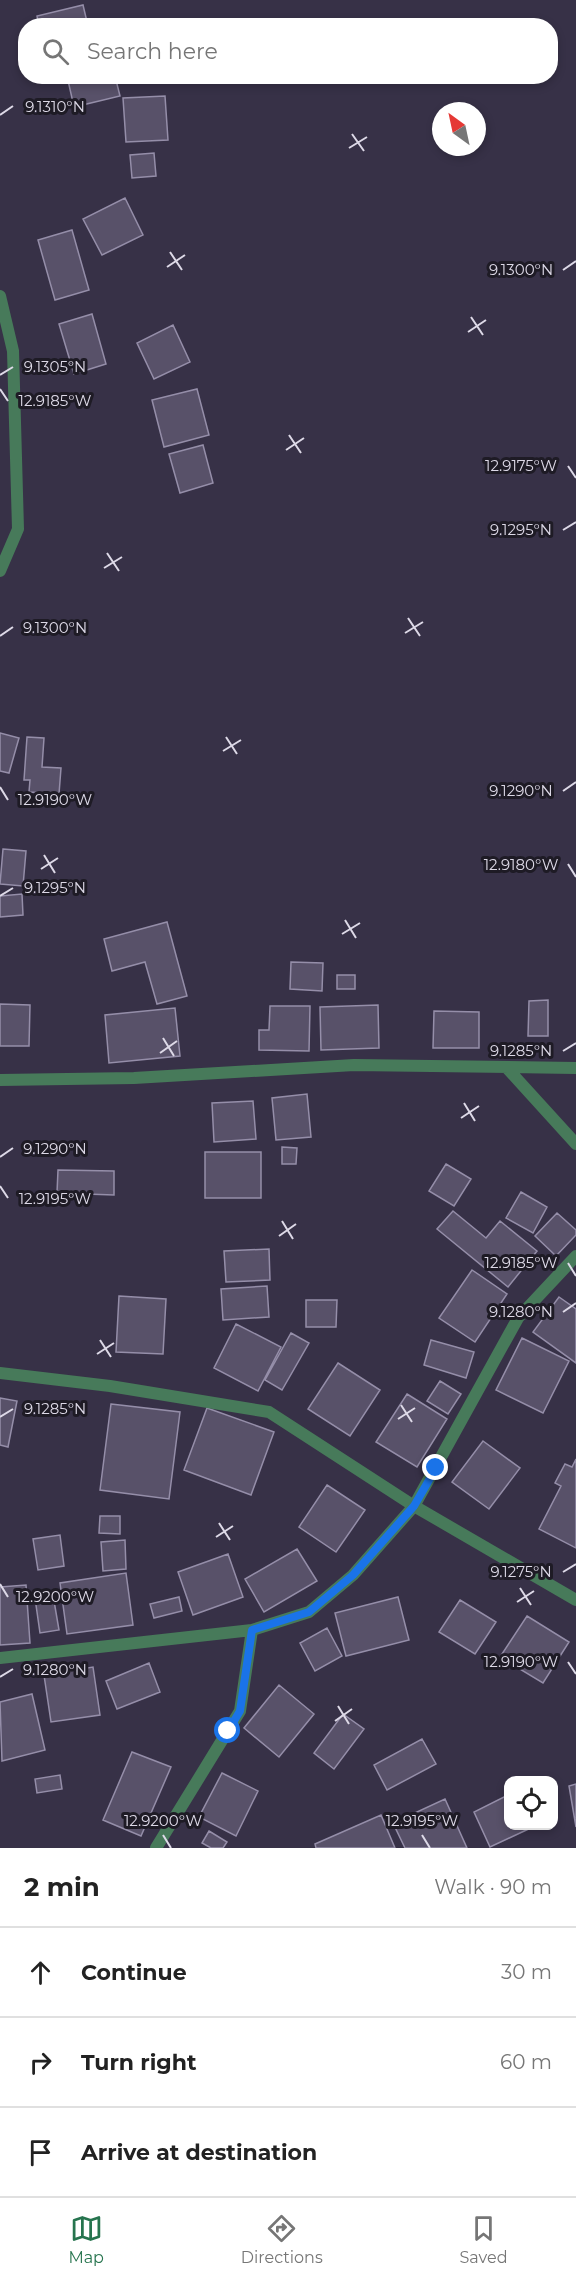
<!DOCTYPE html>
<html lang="en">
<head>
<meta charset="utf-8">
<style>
  body { margin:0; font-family:Montserrat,sans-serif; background:#f6f6f6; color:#222 }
  .controls { position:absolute; right:18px; bottom:18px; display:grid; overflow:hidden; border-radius:12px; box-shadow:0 3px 9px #0003 }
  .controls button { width:54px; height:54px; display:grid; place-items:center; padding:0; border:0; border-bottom:2px solid #e0e0e0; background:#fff; color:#222; font:30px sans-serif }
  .compass { position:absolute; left:432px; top:102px; width:54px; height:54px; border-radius:50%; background:#fff; box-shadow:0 3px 9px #0003; rotate:327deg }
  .stop { position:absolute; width:18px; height:18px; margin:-14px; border:4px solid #1a73e8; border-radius:50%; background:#fff }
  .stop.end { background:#1a73e8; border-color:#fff; box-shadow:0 2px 6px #0008 }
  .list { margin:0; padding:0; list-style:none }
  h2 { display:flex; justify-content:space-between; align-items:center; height:78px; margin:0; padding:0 24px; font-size:26px }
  h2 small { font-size:20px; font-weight:400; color:#767676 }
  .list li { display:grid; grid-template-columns:39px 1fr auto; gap:18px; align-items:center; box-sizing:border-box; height:90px; padding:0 24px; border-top:2px solid #e0e0e0 }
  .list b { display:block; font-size:22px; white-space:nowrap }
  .list em { font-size:20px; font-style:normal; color:#767676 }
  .icon { flex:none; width:33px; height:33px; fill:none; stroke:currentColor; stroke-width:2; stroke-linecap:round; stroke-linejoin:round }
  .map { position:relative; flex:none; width:576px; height:1848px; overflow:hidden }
  .search { position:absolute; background:#fff; box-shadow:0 3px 9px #0003; left:18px; right:18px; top:18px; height:66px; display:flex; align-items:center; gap:15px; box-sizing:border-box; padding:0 21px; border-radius:24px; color:#767676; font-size:22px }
  .sheet { height:348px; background:#fff }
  nav { display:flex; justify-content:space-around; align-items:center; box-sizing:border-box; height:84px; border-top:2px solid #e0e0e0; background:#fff; font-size:16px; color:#767676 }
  nav a { display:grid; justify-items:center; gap:3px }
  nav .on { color:#26744e }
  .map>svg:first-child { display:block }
  .building { fill:#585169; stroke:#958ea9; stroke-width:1.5 }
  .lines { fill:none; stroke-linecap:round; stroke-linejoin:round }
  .minor { stroke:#477a5a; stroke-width:12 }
  .route { stroke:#1a73e8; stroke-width:8 }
  .ticks { fill:none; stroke:#ddd9e7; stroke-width:2 }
  .ticks-label { font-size:15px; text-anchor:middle; fill:#ddd9e7; stroke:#1e1b25; stroke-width:6; stroke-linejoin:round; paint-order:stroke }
</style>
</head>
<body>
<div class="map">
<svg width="576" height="1848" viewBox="0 0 576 1848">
  <rect width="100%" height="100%" fill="#373147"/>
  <!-- building -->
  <path class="building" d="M83,5l5,21h-49l-2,-10z
    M67,76h48l5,20 -46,11z
    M165,96l3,44 -42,2 -3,-44z
    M154,153l2,23 -24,2 -2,-23z
    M125,198l18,37 -41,20 -19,-36z
    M72,230l17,60 -34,10 -17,-60z
    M92,314l14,50 -32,10 -15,-50z
    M173,325l17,37 -36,17 -17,-36z
    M197,389l12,46 -45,12 -12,-47z
    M203,445l10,38 -33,10 -11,-39z
    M0,733l19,5 -10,35 -9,-2z
    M27,737l17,1 -2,29 19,1 -2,26 -30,-2 1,-12h-6z
    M3,849l23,2 -3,35 -23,-2z
    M22,894l1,21 -23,2v-21z
    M167,922l20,74 -30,8 -12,-42 -33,9 -8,-32z
    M291,962l32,1 -1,28 -32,-2z
    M337,975h18v14h-18z
    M548,1000v36h-20l1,-35z
    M0,1004l30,1 -1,41h-29z
    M378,1005l1,43 -58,2 -1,-43z
    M270,1006h40l-1,45 -50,-1v-20h10z
    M175,1008l5,48 -71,7 -4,-48z
    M434,1011l45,1v36h-46z
    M307,1094l4,43 -35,3 -4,-42z
    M253,1101l3,38 -42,3 -2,-39z
    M282,1147l15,1 -1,16h-14z
    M205,1152h56v46h-56z
    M446,1164l25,15 -17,27 -25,-15z
    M58,1170l56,1v24l-57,-2z
    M521,1192l26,15 -14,26 -27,-15z
    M453,1211l33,27 14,-17 37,30 -29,36 -71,-58z
    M557,1213l19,17v5l-20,21 -21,-20z
    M269,1249l1,31 -44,2 -2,-31z
    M472,1270l35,24 -32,48 -36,-24z
    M267,1286l2,31 -46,3 -2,-31z
    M119,1296l47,3 -3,55 -47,-2z
    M559,1297l17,12v54l-43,-31z
    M306,1300h31l-1,27h-30z
    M236,1324l45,23 -23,44 -44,-23z
    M291,1333l18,10 -27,47 -17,-10z
    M522,1338l47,23 -26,52 -47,-23z
    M431,1340l43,12 -8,26 -42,-13z
    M338,1363l42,27 -30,46 -42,-27z
    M440,1381l21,13 -13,20 -21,-13z
    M407,1394l40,25 -30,48 -41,-25z
    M0,1398l17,3 -9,46 -8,-2z
    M111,1404l69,8 -11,87 -69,-9z
    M207,1408l67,24 -23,63 -67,-25z
    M483,1441l37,27 -31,41 -37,-27z
    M576,1459v89l-37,-19 22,-43 -6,-3 10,-19 7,3z
    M327,1485l38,25 -29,42 -37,-25z
    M100,1516h20v18l-21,-1z
    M60,1535l4,31 -26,4 -5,-31z
    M125,1540l1,29 -23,2 -2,-29z
    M297,1549l20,32 -53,31 -19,-33z
    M228,1554l15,43 -50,18 -15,-43z
    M126,1573l7,52 -66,9 -7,-51z
    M26,1585l4,58 -30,2v-58z
    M53,1595l6,35 -19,3 -5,-35z
    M179,1597l3,14 -28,7 -4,-14z
    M398,1597l11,43 -63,16 -11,-43z
    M460,1600l36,22 -21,32 -36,-22z
    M527,1616l42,26 -26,41 -43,-26z
    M327,1628l15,28 -27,15 -15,-28z
    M149,1663l11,29 -43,17 -11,-28z
    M93,1667l7,48 -49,7 -7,-47z
    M279,1685l35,29 -35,43 -35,-29z
    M32,1694l13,56 -43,11 -2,-59z
    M343,1714l21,15 -30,40 -20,-16z
    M422,1739l14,25 -49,26 -13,-25z
    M132,1752l39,15 -30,69 -38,-16z
    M222,1773l36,18 -22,45 -37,-19z
    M60,1775l2,14 -25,4 -2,-14z
    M576,1784v43l-7,-41z
    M508,1795v31h27l-45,21 -16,-35z
    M445,1799l22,49h-62l-12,-25z
    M381,1815l14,33h-79l-1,-4z
    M209,1831l18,11 -4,6h-12l-9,-5z"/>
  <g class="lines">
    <!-- minor -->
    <path class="minor" d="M0,296l13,55 5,178 -18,42
      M506,1067l70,77
      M0,1080l134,-2 220,-13 222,3
      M0,1373l110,13 159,26 145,94 162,94
      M0,1658l252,-28 57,-18 44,-37 61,-69 104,-188 58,-62
      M156,1848l84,-137 12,-81"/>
  </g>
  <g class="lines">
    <!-- route -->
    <path class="route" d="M228,1731l12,-20 12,-81 57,-18 44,-37 61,-69 22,-38"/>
  </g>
  <!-- ticks -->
  <path class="ticks" d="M0,115l13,-9M352,134l12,17M349,148l18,-11M170,252l12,18M167,267l18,-12M563,270l13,-9M471,317l12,18M468,332l18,-12M0,375l13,-8M0,389l8,12M289,435l12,18M286,450l18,-12M568,466l8,12M563,530l13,-8M107,553l12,18M104,568l18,-11M408,618l12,18M405,633l18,-11M0,636l13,-9M226,737l11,17M223,751l18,-11M0,787l8,13M563,791l13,-9M44,855l11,18M568,864l8,13M41,869l17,-11M0,896l13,-8M345,920l11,18M342,934l18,-11M163,1038l11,18M563,1051l13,-8M160,1053l17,-12M464,1103l11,18M461,1118l18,-12M0,1157l13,-9M0,1186l8,12M282,1221l11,18M279,1236l17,-12M568,1263l8,13M563,1312l13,-9M100,1340l11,17M97,1354l17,-11M401,1405l11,17M0,1417l13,-8M398,1419l17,-11M219,1523l11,17M216,1537l17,-11M563,1572l13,-8M0,1584l8,13M520,1588l11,17M517,1602l17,-11M568,1662l8,12M0,1677l13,-8M338,1706l11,18M335,1721l17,-12M163,1835l8,13M422,1835l8,13"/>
  <g class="ticks-label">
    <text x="55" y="112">9.1310°N</text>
    <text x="521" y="275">9.1300°N</text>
    <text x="55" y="372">9.1305°N</text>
    <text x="55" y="406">12.9185°W</text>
    <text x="521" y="471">12.9175°W</text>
    <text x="521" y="535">9.1295°N</text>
    <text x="55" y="633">9.1300°N</text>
    <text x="521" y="796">9.1290°N</text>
    <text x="55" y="805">12.9190°W</text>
    <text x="521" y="870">12.9180°W</text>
    <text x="55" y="893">9.1295°N</text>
    <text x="521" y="1056">9.1285°N</text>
    <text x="55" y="1154">9.1290°N</text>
    <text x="55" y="1204">12.9195°W</text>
    <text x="521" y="1268">12.9185°W</text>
    <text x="521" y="1317">9.1280°N</text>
    <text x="55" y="1414">9.1285°N</text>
    <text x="521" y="1577">9.1275°N</text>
    <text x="55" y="1602">12.9200°W</text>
    <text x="521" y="1667">12.9190°W</text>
    <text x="55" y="1675">9.1280°N</text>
    <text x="163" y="1826">12.9200°W</text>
    <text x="422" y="1826">12.9195°W</text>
  </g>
</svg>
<div class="controls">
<button><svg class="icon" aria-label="locate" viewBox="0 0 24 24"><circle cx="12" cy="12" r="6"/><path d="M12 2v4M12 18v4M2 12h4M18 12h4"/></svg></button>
</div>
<svg class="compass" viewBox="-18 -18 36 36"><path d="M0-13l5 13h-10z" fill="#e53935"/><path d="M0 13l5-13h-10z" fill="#767676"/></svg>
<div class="stop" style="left:228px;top:1731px"></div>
<div class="stop end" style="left:436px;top:1468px"></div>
<div class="search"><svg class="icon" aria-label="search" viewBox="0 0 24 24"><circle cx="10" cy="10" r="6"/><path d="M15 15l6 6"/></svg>Search here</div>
</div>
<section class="sheet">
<h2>2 min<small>Walk · 90 m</small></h2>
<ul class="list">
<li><svg class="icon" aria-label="ahead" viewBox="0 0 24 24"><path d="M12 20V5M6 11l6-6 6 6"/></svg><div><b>Continue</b></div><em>30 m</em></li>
<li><svg class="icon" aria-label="right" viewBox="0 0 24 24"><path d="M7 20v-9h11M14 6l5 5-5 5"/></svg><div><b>Turn right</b></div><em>60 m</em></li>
<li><svg class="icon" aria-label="arrive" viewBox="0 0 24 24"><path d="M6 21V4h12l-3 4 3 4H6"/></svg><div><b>Arrive at destination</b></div></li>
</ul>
</section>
<nav>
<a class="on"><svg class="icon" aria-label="map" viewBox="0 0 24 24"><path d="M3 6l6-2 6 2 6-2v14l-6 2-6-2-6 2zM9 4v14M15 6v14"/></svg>Map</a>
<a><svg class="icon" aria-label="directions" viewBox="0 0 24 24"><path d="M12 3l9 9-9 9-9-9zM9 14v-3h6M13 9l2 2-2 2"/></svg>Directions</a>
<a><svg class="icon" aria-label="saved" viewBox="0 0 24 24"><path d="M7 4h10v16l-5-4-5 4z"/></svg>Saved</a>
</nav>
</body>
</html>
